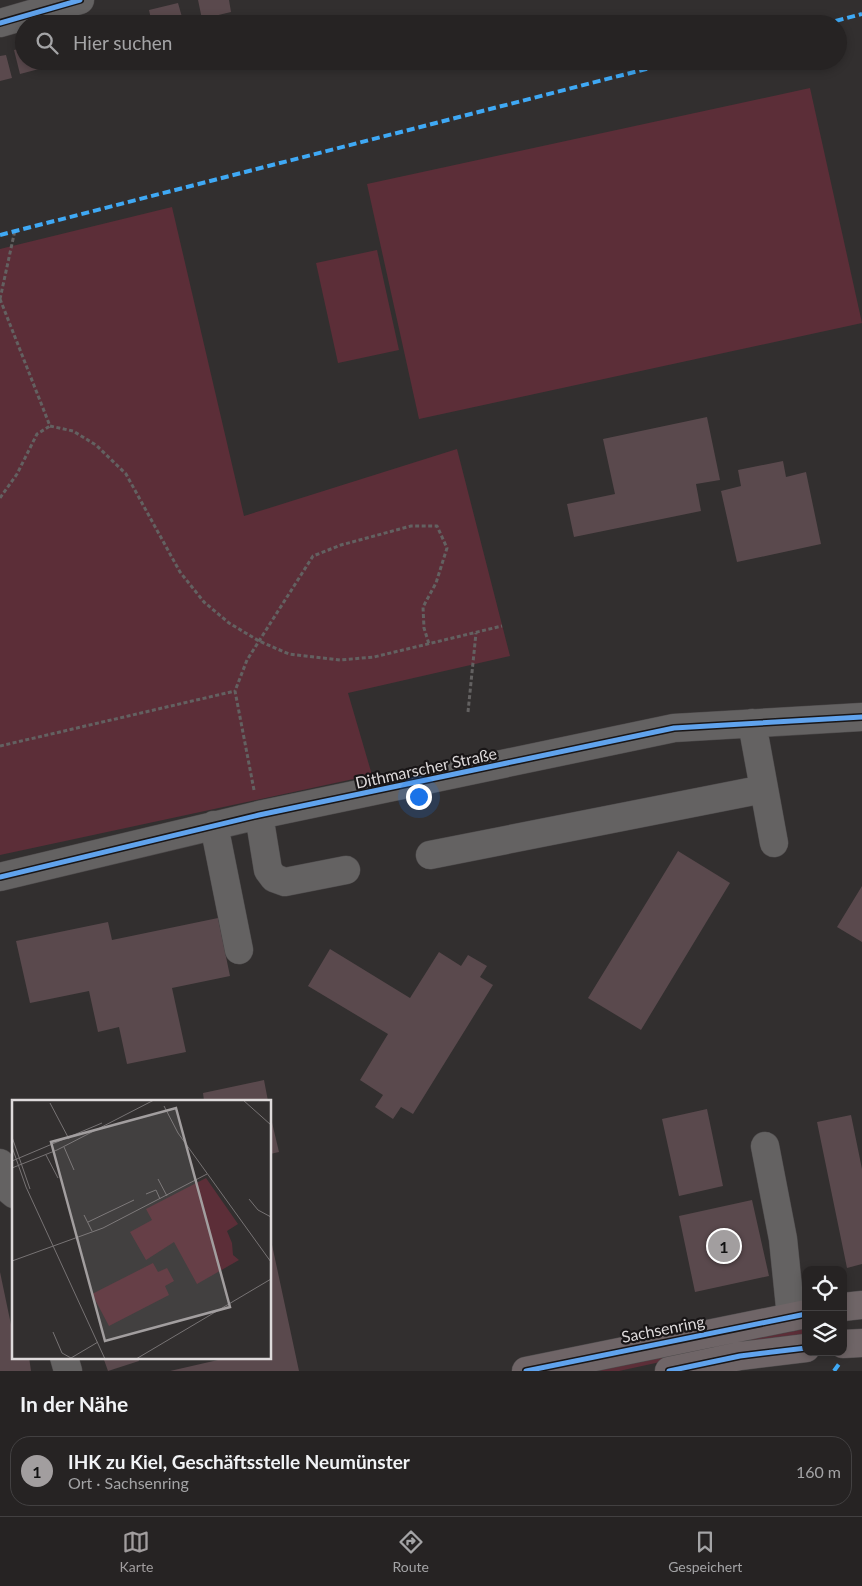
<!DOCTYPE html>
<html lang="de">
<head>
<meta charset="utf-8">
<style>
  body { margin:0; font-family:Lato,sans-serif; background:#322f30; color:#f1f3f6 }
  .controls { position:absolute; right:15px; bottom:15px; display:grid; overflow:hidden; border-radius:10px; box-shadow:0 2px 8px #0003 }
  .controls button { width:45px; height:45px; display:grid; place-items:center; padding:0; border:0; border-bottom:1px solid #424041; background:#262323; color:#f1f3f6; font:25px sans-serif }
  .you { position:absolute; left:418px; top:796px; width:18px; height:18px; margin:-12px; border:4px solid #fff; border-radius:50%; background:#1a73e8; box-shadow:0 0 0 8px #1a73e833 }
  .badge { display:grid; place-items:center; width:32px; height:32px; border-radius:50%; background:#a29e9f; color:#111; font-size:16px; font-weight:700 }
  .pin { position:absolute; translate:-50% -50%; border:2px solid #fff; box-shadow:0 1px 5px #0006 }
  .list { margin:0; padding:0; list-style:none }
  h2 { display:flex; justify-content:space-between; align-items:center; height:65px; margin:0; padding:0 20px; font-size:21px }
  h2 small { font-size:16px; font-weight:400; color:#a4a4a6 }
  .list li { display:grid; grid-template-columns:32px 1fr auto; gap:15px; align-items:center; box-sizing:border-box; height:70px; margin:0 10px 10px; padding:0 10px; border:1px solid #424041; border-radius:20px }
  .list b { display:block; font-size:19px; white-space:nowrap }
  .list p { margin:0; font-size:16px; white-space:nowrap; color:#a4a4a6 }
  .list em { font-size:16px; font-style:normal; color:#a4a4a6 }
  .icon { flex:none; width:28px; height:28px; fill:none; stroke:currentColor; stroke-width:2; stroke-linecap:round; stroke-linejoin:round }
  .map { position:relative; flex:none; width:862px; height:1371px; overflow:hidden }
  .search { position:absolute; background:#262323; box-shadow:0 2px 8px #0003; left:15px; right:15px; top:15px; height:55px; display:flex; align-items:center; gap:12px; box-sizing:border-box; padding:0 18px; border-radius:28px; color:#a4a4a6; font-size:19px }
  .sheet { height:145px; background:#262323 }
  nav { display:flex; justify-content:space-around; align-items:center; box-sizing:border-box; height:70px; border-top:1px solid #424041; background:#262323; font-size:14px; color:#a4a4a6 }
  nav a { display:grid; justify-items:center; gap:2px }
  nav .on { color:#a29e9f }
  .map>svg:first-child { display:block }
  .green { fill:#5c2e38 }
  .building { fill:#5a494d }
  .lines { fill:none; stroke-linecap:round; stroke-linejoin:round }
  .minor-casing { stroke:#4d4a4b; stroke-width:29 }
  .major-casing { stroke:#4d4a4b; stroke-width:29 }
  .path { stroke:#636161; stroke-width:3; stroke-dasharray:4 2.5; stroke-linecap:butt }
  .minor { stroke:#646262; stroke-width:28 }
  .major { stroke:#6f6567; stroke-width:28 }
  .quiet { stroke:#3fa9f5; stroke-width:4; stroke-dasharray:8 4; stroke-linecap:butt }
  .cycleway-casing { stroke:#191617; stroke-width:8 }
  .cycleway { stroke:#60a3ed; stroke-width:5 }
  .labels { text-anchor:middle; stroke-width:4.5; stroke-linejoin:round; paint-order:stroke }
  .street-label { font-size:16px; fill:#dedadb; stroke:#191617 }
  .inset-road { fill:none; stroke:#777374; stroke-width:1 }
  .view { fill:#a29e9f; fill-opacity:0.15; stroke:#a29e9f; stroke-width:2.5 }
  .inset-edge { fill:none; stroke:#dedadb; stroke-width:2.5 }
</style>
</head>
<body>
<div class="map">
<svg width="862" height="1371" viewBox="0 0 862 1371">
  <rect width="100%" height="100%" fill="#322f2f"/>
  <!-- green -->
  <path class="green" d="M810,88l52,235 -443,96 -52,-235z
    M172,207l72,309 213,-67 53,207 -162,37 24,82 -372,80v-606z
    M377,250l22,100 -61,13 -22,-100z
    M806,1328v6l-54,8 -133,29h-36z"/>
  <!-- building -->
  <path class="building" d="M198,0h31l2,12 -29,7z
    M178,3l6,21h-32l-3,-14z
    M134,15l3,9h-33v-1z
    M24,48v13h33l1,3 -38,10 -6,-24z
    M6,55l6,23 -12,3v-25z
    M707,417l13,63 -24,4 5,27 -127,26 -7,-33 48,-10 -12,-55z
    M783,461l3,16 20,-5 15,72 -84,18 -16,-71 20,-5 -3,-16z
    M678,851l52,32 -89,147 -53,-32z
    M862,886v56l-25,-15z
    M218,918l12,58 -58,12 14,64 -59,12 -8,-37 -21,5 -9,-41 -59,12 -14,-62 92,-19 4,18z
    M330,949l80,49 29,-46 22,14 7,-11 19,11 -7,11 13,8 -80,129 -12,-7 -8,12 -18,-12 8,-12 -23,-15 28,-46 -80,-48z
    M264,1080l4,21h-64l-1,-8z
    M707,1109l16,77 -44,10 -17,-77z
    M270,1114l9,38 -9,2z
    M851,1115l11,54v95l-15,4 -30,-146z
    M752,1200l17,76 -74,16 -16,-76z
    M271,1240l28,131h-129l61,-14h39z
    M0,1272l14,67v18h15l2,14h-31z
    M103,1357h35l1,4 -31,10z"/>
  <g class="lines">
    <!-- minor casing -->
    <g class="minor-casing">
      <path id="minor" d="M0,23l80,-23
        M752,723l22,120
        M259,815l9,55 6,8 11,4 61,-12
        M214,825l25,125
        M430,855l334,-66
        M0,877l259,-62 415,-87 188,-11
        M765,1146l18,93 8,78
        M0,1163l8,26 6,5
        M64,1357l4,14"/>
    </g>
    <!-- major casing -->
    <g class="major-casing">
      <path id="major" d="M843,1307l19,-2
        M843,1344l19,-1
        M526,1371l280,-57
        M669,1371l71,-15 66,-8"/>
    </g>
    <!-- path -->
    <path class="path" d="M0,299l50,127 23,5 23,14 30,29 54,98 24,30 25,21 30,18 30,13 51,6 34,-3 128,-31
      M0,299l15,-69
      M0,498l17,-24 20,-40 13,-8
      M468,712l8,-79
      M0,746l235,-55
      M254,790l-19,-99 12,-31 66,-104 28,-11 70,-19h26l10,22 -11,35 -13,24 1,21 5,16"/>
    <!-- minor -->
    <use href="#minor" class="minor"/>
    <!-- major -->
    <use href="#major" class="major"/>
    <!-- quiet -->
    <path class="quiet" d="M824,24l38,-10
      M0,235l677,-174
      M834,1371l5,-7"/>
    <!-- cycleway casing -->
    <g class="cycleway-casing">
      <path id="cycleway" d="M0,23l80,-23
        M0,877l259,-62 415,-87 188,-11
        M526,1371l280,-57
        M669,1371l71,-15 66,-8"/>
    </g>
    <!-- cycleway -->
    <use href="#cycleway" class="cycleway"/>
  </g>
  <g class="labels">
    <!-- street labels -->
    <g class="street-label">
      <text transform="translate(426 768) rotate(-12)" y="6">Dithmarscher Straße</text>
      <text transform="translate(663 1329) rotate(-11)" y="6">Sachsenring</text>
    </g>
  </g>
  <!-- overview -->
  <g transform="translate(12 1100)">
    <rect width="259" height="259" fill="#322f2f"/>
    <path d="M194,78l32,46 -11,7 5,12 1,12 6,5 -42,24 -23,-42 -28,18 -16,-28 22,-12 -6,-11zM141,163l5,9 9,-4 7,13 -9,5 4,9 -60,31 -17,-32z" fill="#5c2e38"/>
    <path class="inset-road" d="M231,0l28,25M38,3l19,36M152,6l14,27 93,129M0,37l18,52M0,47l14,40 79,172M52,47l10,23M34,55l12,23M0,61l90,-38M0,68l45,-18 97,-50M146,79l9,17M134,94l10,-4 4,9M237,99l9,11 13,7M72,115l8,16M76,122l46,-22M0,161l91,-33 104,-54M41,232l9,21 9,5 27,-16M124,259l135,-80"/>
    <path class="view" d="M164,8l54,199 -125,34 -54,-199z"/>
    <rect width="259" height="259" class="inset-edge"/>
  </g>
</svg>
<div class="controls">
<button><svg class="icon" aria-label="locate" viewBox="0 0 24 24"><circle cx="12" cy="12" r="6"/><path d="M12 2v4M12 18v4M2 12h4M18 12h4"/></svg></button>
<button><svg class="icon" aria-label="layers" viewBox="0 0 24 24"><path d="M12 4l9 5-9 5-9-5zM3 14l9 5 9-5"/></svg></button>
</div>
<div class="you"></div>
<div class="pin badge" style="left:724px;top:1246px">1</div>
<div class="search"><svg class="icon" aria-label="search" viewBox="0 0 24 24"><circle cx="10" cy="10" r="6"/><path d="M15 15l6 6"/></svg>Hier suchen</div>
</div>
<section class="sheet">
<h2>In der Nähe<small></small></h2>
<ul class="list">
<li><span class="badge">1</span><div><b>IHK zu Kiel, Geschäftsstelle Neumünster</b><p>Ort · Sachsenring</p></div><em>160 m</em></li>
</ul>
</section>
<nav>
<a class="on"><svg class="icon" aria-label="map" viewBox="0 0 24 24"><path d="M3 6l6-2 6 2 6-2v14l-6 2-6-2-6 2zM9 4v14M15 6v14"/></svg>Karte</a>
<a><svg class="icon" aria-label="directions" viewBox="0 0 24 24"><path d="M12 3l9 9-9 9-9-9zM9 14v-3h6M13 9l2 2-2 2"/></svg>Route</a>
<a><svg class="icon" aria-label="saved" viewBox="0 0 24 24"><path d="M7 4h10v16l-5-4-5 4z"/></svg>Gespeichert</a>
</nav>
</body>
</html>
